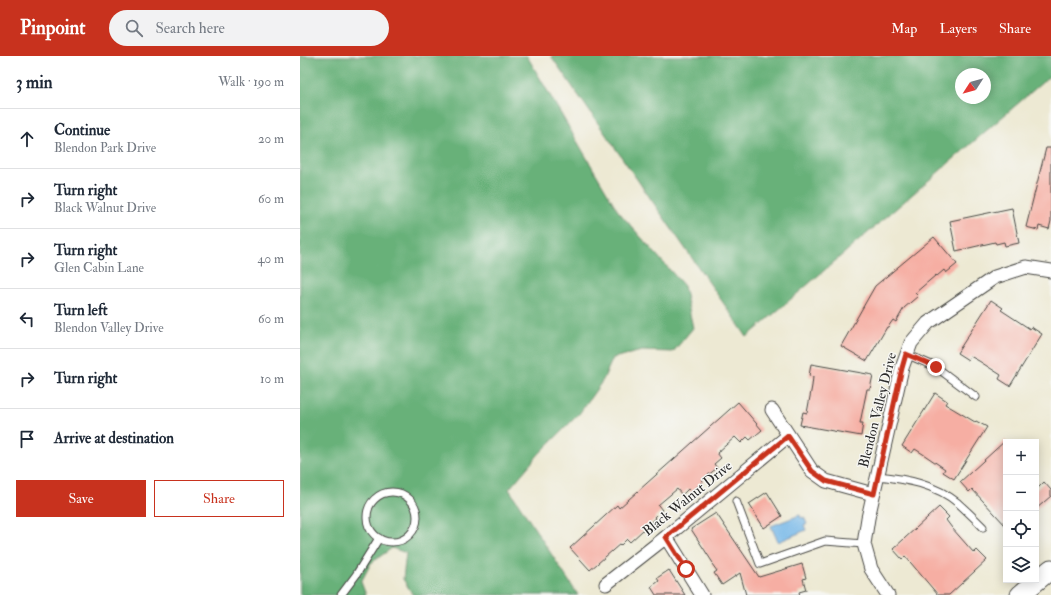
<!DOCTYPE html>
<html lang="en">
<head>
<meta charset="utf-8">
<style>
  body { margin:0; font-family:"IM FELL Double Pica",serif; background:#f2f2f3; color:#1f2937 }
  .controls { position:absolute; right:12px; bottom:12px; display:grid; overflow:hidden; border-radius:0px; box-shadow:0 2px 10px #0003 }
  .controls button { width:36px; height:36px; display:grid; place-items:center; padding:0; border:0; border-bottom:1px solid #e0e1e3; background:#fff; color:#1f2937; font:20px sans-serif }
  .compass { position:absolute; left:655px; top:12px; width:36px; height:36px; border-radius:50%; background:#fff; box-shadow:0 2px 10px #0003; rotate:234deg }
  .stop { position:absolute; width:12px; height:12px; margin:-9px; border:3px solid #c8321e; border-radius:50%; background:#fff }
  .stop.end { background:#c8321e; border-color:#fff; box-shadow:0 1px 4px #0008 }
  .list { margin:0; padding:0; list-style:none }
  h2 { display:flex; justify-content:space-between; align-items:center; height:52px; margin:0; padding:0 16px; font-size:17px }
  h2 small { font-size:13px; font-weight:400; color:#747a83 }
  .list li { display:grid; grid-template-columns:26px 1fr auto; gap:12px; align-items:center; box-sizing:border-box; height:60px; padding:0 16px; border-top:1px solid #e0e1e3 }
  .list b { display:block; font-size:15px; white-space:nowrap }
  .list p { margin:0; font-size:13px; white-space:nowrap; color:#747a83 }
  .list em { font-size:13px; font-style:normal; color:#747a83 }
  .actions { display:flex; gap:8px; padding:12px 16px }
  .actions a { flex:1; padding:9px 0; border:1px solid #c8321e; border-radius:0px; text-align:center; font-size:14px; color:#c8321e }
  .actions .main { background:#c8321e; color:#fff }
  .icon { flex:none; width:22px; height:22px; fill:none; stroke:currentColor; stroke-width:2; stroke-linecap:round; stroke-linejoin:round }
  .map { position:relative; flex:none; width:751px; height:539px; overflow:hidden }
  header { display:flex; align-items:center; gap:24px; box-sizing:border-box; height:56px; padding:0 20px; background:#c8321e; color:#fff }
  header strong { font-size:19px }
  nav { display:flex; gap:22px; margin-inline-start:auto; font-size:14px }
  .search { width:280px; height:36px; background:#f2f2f3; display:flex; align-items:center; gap:10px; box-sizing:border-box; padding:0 14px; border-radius:22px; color:#747a83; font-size:15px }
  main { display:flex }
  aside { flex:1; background:#fff }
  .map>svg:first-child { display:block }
  .forest { fill:#67b179; stroke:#496e52; fill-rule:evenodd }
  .water { fill:#72b6e8; stroke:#4e708a }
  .building { fill:#f6aea3 }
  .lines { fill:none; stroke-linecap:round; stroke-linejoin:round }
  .service-casing { stroke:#484844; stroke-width:9 }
  .minor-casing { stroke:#484844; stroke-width:15 }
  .secondary-casing { stroke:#484844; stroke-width:21 }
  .service { stroke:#fff; stroke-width:7 }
  .minor { stroke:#fff; stroke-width:13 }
  .secondary { stroke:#fff; stroke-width:19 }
  .route { stroke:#c8321e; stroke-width:5 }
  .labels { text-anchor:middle; stroke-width:3; stroke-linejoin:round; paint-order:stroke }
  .street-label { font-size:14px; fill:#2b2b2b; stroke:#f6f6f2 }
</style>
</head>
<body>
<header>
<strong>Pinpoint</strong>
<div class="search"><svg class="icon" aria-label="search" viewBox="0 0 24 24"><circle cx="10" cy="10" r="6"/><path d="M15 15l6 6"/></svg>Search here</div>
<nav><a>Map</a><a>Layers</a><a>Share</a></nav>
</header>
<main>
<aside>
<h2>3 min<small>Walk · 190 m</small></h2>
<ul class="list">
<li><svg class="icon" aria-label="ahead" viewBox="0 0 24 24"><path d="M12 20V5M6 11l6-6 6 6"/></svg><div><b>Continue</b><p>Blendon Park Drive</p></div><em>20 m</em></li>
<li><svg class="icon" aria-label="right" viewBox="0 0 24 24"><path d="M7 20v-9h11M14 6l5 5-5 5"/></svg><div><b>Turn right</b><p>Black Walnut Drive</p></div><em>60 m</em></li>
<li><svg class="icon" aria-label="right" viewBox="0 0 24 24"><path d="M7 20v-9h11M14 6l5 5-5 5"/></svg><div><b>Turn right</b><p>Glen Cabin Lane</p></div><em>40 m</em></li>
<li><svg class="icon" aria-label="left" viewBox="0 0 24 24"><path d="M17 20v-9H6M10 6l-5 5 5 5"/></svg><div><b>Turn left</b><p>Blendon Valley Drive</p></div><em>60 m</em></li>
<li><svg class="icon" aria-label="right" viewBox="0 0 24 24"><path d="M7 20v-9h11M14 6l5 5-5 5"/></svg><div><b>Turn right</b></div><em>10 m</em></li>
<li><svg class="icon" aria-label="arrive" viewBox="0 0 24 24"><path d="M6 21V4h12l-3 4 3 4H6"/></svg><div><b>Arrive at destination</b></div></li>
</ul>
<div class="actions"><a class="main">Save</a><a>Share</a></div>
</aside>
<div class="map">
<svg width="751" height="539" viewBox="0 0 751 539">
  <rect width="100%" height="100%" fill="#f6f6f2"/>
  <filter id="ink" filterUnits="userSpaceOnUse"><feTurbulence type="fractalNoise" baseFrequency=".025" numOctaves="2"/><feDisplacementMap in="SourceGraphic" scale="8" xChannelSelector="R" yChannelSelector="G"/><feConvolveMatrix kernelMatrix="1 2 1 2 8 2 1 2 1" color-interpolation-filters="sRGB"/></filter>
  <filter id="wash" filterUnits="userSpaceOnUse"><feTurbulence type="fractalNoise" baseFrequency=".012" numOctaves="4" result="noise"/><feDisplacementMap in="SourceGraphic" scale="16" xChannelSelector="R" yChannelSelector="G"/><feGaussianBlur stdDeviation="0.9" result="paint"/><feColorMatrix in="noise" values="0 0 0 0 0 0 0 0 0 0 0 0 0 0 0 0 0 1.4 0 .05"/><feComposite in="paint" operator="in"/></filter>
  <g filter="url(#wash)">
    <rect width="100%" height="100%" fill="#ede9d3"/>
    <!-- forest -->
    <path class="forest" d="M0,0h227l91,155 66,75 9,42 -20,24 -31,-1 -29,7 -10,22 -24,34 -41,41 -29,34 69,106h-165l-10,-16 3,-26 -14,-5 -21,15 -10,19 5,13h-66z
      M251,0h500v19l-304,262zM661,18h24v24h-24z"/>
    <!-- water -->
    <path class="water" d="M500,459l1,3 3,-1 3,7 -3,1 2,5 -28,12 -7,-16z"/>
    <g id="blocks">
      <!-- building -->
      <path class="building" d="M746,92h5v73l-2,8 -10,-3 -1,4 -12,-3z
        M712,152l7,35 -14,3 -1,-4 -8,2 -1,-2 -39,9 -6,-30z
        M634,181l23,27 -11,9 -2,-3 -7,6 -1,-1 -21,18 3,3 -14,12 -8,14 -3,-2 -5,7h-1l-20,34 -26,-15 34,-60z
        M691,244l12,8 -2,2 29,19 1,-2 11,7 -32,52 -11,-7 2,-4 -22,-14 -9,-5 -2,4 -11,-7z
        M511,308l62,11 -3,14h-3l-7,34h3l-2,13 -61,-11 3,-13 4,1 5,-27 1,-9 -4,-1z
        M635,337l12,8 -2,3 30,18 1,-1 11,6 -33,52 -11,-7 2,-3 -22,-15 -8,-5 -3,4 -10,-7z
        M438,346l24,28 -12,10 -3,-3 -6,6 -6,-6 -18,16 4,5 -7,6 3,4 -15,12 1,2 -12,10 -3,-3 -6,6 -5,-6 -19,16 4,5 -7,7 1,1 -26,24 -3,-3 -6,6 -1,-1 -30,26 -20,-22 47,-43 2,3z
        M706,384v86l-34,-37 -3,3 -9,-10z
        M744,426l7,8v6l-15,13v-19z
        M467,436l15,24 -18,12 -15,-24z
        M639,451l10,10 -3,3 6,8 22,25 3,-3 10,10 -38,35h-11l-33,-39 -3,3 -9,-10z
        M416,457l43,64 43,-13 4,14 -3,1 3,11 -7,2 1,3h-54l-6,-22 -18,12 -8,-12 3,-2 -5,-7 1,-1 -22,-34z
        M369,514l16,25h-29l-5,-8 8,-6 -2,-3z"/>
    </g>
  </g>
  <g filter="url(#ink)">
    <use href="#blocks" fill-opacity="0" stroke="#484844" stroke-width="1"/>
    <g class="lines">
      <!-- service casing -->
      <g class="service-casing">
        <path id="service" d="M606,298l30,13 40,30
          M578,420c28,3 57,8 80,27 9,8 17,16 25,24
          M67 461a25 25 0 1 1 50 0a25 25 0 1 1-50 0Z
          M436,445l24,63 65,-23 39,3
          M41,539l15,-20 23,-37"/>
      </g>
      <!-- minor casing -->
      <g class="minor-casing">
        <path id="minor" d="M472,354l40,61 14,10 47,13
          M366,481l36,58
          M306,528l60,-47 122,-101
          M588,539l-17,-26 -7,-25 4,-26 34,-150 9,-25 17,-20 67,-46 31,-10 25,4"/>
      </g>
      <!-- secondary casing -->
      <g class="secondary-casing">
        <path id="secondary" d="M720,539l31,-26"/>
      </g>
      <!-- service -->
      <use href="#service" class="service"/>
      <!-- minor -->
      <use href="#minor" class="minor"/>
      <!-- secondary -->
      <use href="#secondary" class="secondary"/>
    </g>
  </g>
  <g class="lines" filter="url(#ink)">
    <!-- route -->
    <path class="route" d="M386,513l-20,-32 122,-101 24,35 14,10 48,13 28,-126 4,-14 30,13"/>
  </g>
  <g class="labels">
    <!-- street labels -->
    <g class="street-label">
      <text transform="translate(577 354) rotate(-76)" y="5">Blendon Valley Drive</text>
      <text transform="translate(387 442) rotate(-39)" y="5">Black Walnut Drive</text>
    </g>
  </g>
</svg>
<div class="controls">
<button>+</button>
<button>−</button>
<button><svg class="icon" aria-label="locate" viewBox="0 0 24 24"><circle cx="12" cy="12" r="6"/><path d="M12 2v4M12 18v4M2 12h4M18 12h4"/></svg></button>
<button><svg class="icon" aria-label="layers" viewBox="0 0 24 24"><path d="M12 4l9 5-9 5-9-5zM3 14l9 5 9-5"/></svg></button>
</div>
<svg class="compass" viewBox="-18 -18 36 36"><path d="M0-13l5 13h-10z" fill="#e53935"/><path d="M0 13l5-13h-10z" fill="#747a83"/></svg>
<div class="stop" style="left:386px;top:513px"></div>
<div class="stop end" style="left:636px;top:311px"></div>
</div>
</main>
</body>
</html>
